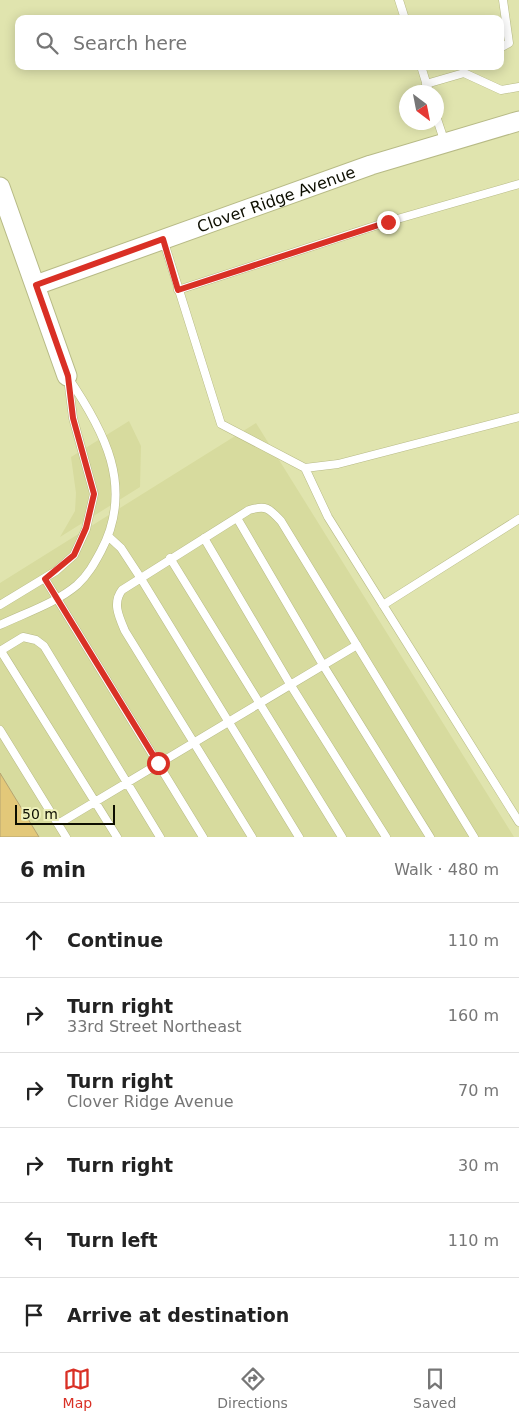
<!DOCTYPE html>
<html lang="en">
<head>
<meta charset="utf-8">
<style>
  body { margin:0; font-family:"DejaVu Sans",sans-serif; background:#f2f2f2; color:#222 }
  .compass { position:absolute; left:399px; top:85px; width:45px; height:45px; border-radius:50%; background:#fff; box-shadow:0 2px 12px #0003; rotate:148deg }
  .scale { position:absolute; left:15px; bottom:12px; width:100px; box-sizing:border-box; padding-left:5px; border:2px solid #0d0e00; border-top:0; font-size:14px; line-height:18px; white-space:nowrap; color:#0d0e00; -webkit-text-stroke:4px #eef1bb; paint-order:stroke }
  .stop { position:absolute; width:15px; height:15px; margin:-11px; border:4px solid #d93025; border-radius:50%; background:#fff }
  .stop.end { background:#d93025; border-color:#fff; box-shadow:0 1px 5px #0008 }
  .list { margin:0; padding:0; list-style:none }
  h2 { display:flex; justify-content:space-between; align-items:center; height:65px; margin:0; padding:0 20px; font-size:21px }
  h2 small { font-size:16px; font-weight:400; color:#767676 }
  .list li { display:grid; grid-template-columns:32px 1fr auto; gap:15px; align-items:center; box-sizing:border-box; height:75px; padding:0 20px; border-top:1px solid #e0e0e0 }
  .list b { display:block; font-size:19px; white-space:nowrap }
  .list p { margin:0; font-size:16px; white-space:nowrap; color:#767676 }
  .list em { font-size:16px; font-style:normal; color:#767676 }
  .icon { flex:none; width:28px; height:28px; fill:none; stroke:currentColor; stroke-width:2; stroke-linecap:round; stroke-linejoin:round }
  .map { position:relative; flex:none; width:519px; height:837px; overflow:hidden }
  .search { position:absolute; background:#fff; box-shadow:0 2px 12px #0003; left:15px; right:15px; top:15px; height:55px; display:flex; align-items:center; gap:12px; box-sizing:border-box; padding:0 18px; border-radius:10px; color:#767676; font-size:19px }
  .sheet { height:515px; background:#fff }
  nav { display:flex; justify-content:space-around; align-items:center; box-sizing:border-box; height:70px; border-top:1px solid #e0e0e0; background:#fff; font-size:14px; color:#767676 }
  nav a { display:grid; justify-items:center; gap:2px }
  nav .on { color:#d93025 }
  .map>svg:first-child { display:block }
  .built { fill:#d7db9e }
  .building { fill:#e3c879; stroke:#b5a472 }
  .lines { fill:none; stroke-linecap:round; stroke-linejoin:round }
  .service-casing { stroke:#b7ba86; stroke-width:9 }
  .tertiary-casing { stroke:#b7ba86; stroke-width:21 }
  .service { stroke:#fff; stroke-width:8 }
  .tertiary { stroke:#fff; stroke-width:19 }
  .route { stroke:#d93025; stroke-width:6 }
  .labels { text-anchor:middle; stroke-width:4; stroke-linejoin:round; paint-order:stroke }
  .street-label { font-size:16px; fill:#0d0e00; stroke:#eef1bb }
</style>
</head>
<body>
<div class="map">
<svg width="519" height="837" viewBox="0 0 519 837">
  <rect width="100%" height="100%" fill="#e0e4ae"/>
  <!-- built -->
  <path class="built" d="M129,421l12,25 -1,41 -80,50 15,-26 1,-18 -5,-36z
    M256,423l258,414h-514v-254z"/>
  <!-- building -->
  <path class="building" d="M0,773l39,64h-39z"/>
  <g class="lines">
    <!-- service casing -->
    <g class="service-casing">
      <path id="service" d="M399,0l6,19
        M500,48l9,-5 -6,-43
        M421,66l8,26
        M426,84l38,-11 37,17 18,-3
        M436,116l9,27
        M163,239l58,185 84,44 33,-4 181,-47
        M178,290l209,-68 132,-38
        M305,468l23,49 191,305
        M237,518l86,147 107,172
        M109,537l12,11 19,29 159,260
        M204,538l86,146 96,153
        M170,558l172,279
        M45,579l158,258
        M0,605l56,-34 18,-16 12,-26 8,-35 -21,-76 -5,-40
        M383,605l136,-86
        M0,625c25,-12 56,-22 77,-40 11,-10 17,-21 24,-34 34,-64 3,-121 -34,-175
        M0,651l23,-14 13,3 8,6 116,191
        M1,651l116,186
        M0,730l66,107
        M58,824l299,-179
        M252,837l-127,-206c-6,-14 -13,-28 -3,-41l127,-80c17,-5 20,-2 32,11l193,316"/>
    </g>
    <!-- tertiary casing -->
    <g class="tertiary-casing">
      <g id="tertiary">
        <path d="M0,187l67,189"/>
        <path id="s1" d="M36,285l335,-120 148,-44"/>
      </g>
    </g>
    <!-- service -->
    <use href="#service" class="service"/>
    <!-- tertiary -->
    <use href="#tertiary" class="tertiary"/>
  </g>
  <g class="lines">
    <!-- route -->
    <path class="route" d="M158,763l-113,-184 29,-24 12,-27 8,-34 -21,-76 -5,-42 -32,-91 127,-46 15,51 210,-68"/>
  </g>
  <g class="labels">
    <!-- street labels -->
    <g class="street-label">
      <text dy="6" stroke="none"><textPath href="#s1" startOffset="255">Clover Ridge Avenue</textPath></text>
    </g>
  </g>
</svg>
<svg class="compass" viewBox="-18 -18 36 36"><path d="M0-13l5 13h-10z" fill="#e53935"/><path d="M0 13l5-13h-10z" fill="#767676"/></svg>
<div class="scale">50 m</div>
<div class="stop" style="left:158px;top:763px"></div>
<div class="stop end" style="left:388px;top:222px"></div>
<div class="search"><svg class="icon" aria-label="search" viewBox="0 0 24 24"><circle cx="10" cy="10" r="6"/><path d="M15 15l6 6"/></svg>Search here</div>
</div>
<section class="sheet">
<h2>6 min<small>Walk · 480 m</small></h2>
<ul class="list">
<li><svg class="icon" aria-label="ahead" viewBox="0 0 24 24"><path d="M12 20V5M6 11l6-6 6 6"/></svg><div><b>Continue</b></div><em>110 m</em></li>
<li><svg class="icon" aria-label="right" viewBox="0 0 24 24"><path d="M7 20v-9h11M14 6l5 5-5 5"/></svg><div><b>Turn right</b><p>33rd Street Northeast</p></div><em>160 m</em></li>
<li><svg class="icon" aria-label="right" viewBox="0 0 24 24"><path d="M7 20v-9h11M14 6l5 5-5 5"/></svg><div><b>Turn right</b><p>Clover Ridge Avenue</p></div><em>70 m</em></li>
<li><svg class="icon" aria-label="right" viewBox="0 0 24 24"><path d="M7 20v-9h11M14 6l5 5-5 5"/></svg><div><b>Turn right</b></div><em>30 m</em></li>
<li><svg class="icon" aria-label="left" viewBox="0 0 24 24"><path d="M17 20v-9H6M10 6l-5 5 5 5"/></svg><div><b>Turn left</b></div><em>110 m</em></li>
<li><svg class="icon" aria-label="arrive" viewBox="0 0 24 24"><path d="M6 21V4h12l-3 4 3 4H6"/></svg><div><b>Arrive at destination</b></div></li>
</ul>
</section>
<nav>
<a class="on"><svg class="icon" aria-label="map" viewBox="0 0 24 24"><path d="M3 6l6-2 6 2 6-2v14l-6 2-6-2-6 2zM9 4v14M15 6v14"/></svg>Map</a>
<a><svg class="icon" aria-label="directions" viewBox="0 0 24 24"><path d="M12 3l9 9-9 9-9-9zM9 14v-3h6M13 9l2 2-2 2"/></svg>Directions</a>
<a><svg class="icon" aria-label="saved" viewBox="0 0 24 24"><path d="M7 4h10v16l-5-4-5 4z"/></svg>Saved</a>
</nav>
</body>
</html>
